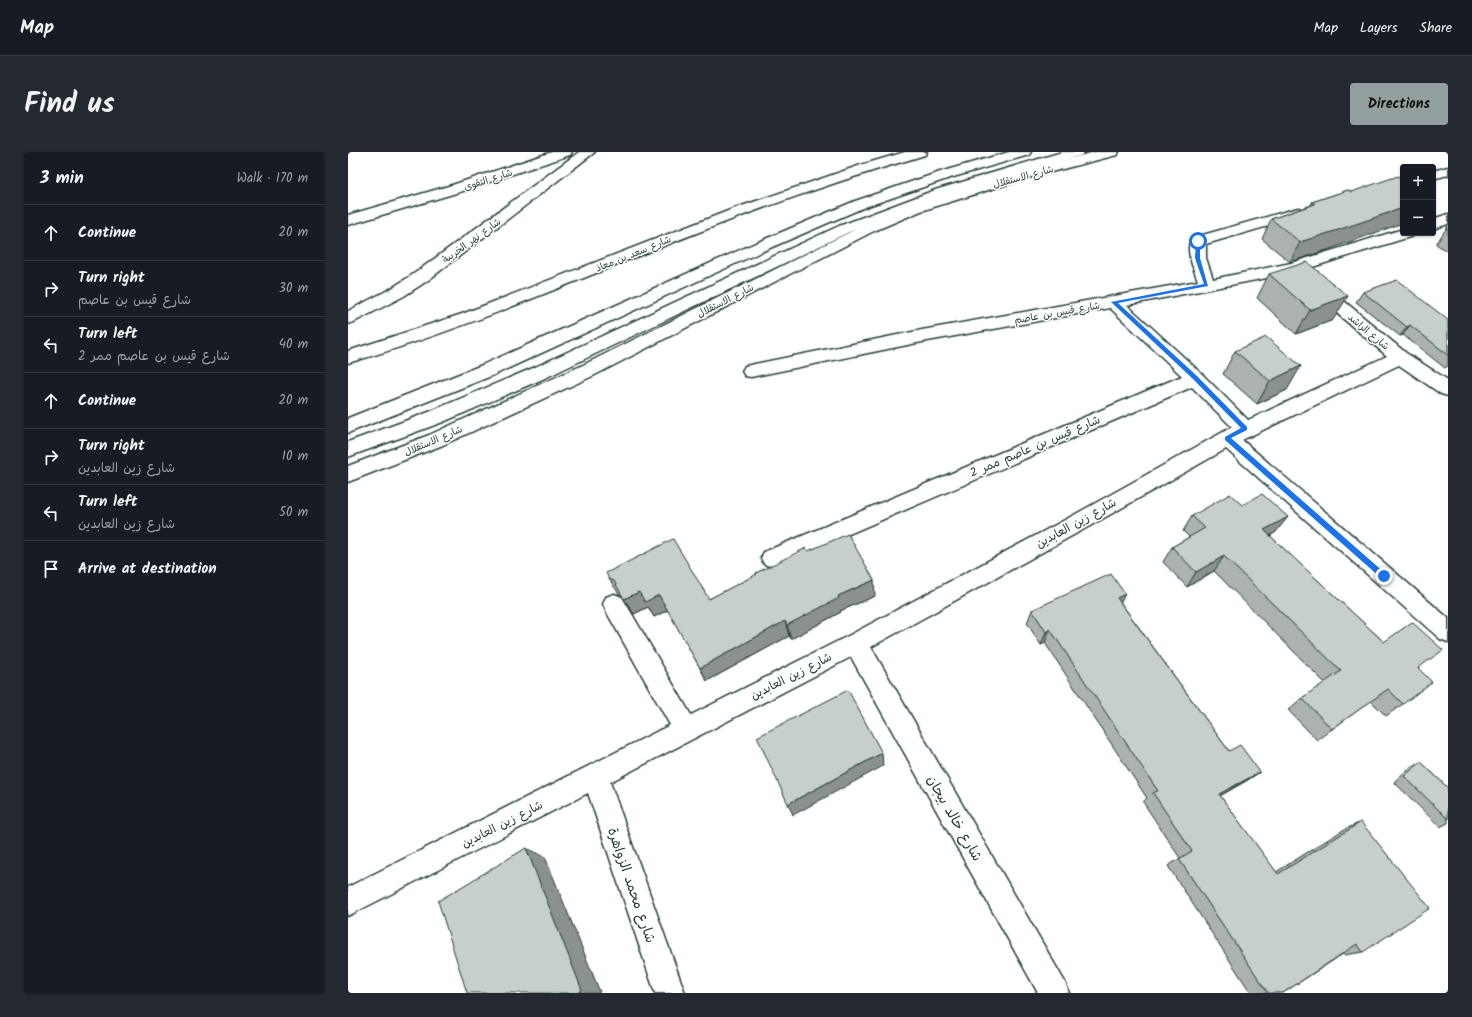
<!DOCTYPE html>
<html lang="en">
<head>
<meta charset="utf-8">
<style>
  body { margin:0; font-family:Kalam,"Playpen Sans Arabic",sans-serif; background:#242831; color:#f1f3f6 }
  .controls { position:absolute; right:12px; top:12px; display:grid; overflow:hidden; border-radius:4px; box-shadow:0 1px 3px #0004 }
  .controls button { width:36px; height:36px; display:grid; place-items:center; padding:0; border:0; border-bottom:1px solid #363941; background:#171b24; color:#f1f3f6; font:20px sans-serif }
  .stop { position:absolute; width:12px; height:12px; margin:-9px; border:3px solid #1a73e8; border-radius:50%; background:#fff }
  .stop.end { background:#1a73e8; border-color:#fff; box-shadow:0 1px 4px #0008 }
  .list { margin:0; padding:0; list-style:none }
  h2 { display:flex; justify-content:space-between; align-items:center; height:52px; margin:0; padding:0 16px; font-size:17px }
  h2 small { font-size:13px; font-weight:400; color:#9ea1a6 }
  .list li { display:grid; grid-template-columns:26px 1fr auto; gap:12px; align-items:center; box-sizing:border-box; height:56px; padding:0 16px; border-top:1px solid #363941 }
  .list b { display:block; font-size:15px; white-space:nowrap }
  .list p { margin:0; font-size:13px; white-space:nowrap; color:#9ea1a6 }
  .list em { font-size:13px; font-style:normal; color:#9ea1a6 }
  .icon { flex:none; width:22px; height:22px; fill:none; stroke:currentColor; stroke-width:2; stroke-linecap:round; stroke-linejoin:round }
  .map { position:relative; flex:none; width:1100px; height:841px; overflow:hidden; border-radius:4px }
  header { display:flex; align-items:center; gap:24px; box-sizing:border-box; height:56px; padding:0 20px; background:#171b24; border-bottom:1px solid #363941 }
  header strong { font-size:19px }
  nav { display:flex; gap:22px; margin-inline-start:auto; font-size:14px }
  .intro { display:flex; align-items:center; justify-content:space-between; box-sizing:border-box; height:96px; padding:0 24px }
  h1 { margin:0; font-size:28px }
  .button { padding:10px 18px; border-radius:4px; background:#92a19f; color:#111; font-size:14px; font-weight:700 }
  main { display:flex; gap:24px; padding:0 24px }
  aside { flex:1; background:#171b24; border-radius:4px; box-shadow:0 1px 3px #0004 }
  .map>svg:first-child { display:block }
  .lines { fill:none; stroke-linecap:round; stroke-linejoin:round }
  .minor-casing { stroke:#1f3d34; stroke-width:3 }
  .highway-casing { stroke:#1f3d34; stroke-width:3 }
  .minor { fill:#fff; fill-rule:evenodd }
  .highway { fill:#fff; fill-rule:evenodd }
  .wall { fill:#abb2af; stroke:#1f3d34 }
  .shaded-wall { fill:#8b918f; stroke:#1f3d34 }
  .building { fill:#c7cfcc; stroke:#1f3d34 }
  .route { fill:#1a73e8 }
  .labels { text-anchor:middle; stroke-width:3; stroke-linejoin:round; paint-order:stroke }
  .far-street-label { font-size:10px; fill:#1f3d34; stroke:#fff }
  .street-label { font-size:12px; fill:#1f3d34; stroke:#fff }
  .near-street-label { font-size:14px; fill:#1f3d34; stroke:#fff }
</style>
</head>
<body>
<header>
<strong>Map</strong>
<nav><a>Map</a><a>Layers</a><a>Share</a></nav>
</header>
<div class="intro"><h1>Find us</h1><a class="button">Directions</a></div>
<main>
<aside>
<h2>3 min<small>Walk · 170 m</small></h2>
<ul class="list">
<li><svg class="icon" aria-label="ahead" viewBox="0 0 24 24"><path d="M12 20V5M6 11l6-6 6 6"/></svg><div><b>Continue</b></div><em>20 m</em></li>
<li><svg class="icon" aria-label="right" viewBox="0 0 24 24"><path d="M7 20v-9h11M14 6l5 5-5 5"/></svg><div><b>Turn right</b><p>شارع قيس بن عاصم</p></div><em>30 m</em></li>
<li><svg class="icon" aria-label="left" viewBox="0 0 24 24"><path d="M17 20v-9H6M10 6l-5 5 5 5"/></svg><div><b>Turn left</b><p>شارع قيس بن عاصم ممر 2</p></div><em>40 m</em></li>
<li><svg class="icon" aria-label="ahead" viewBox="0 0 24 24"><path d="M12 20V5M6 11l6-6 6 6"/></svg><div><b>Continue</b></div><em>20 m</em></li>
<li><svg class="icon" aria-label="right" viewBox="0 0 24 24"><path d="M7 20v-9h11M14 6l5 5-5 5"/></svg><div><b>Turn right</b><p>شارع زين العابدين</p></div><em>10 m</em></li>
<li><svg class="icon" aria-label="left" viewBox="0 0 24 24"><path d="M17 20v-9H6M10 6l-5 5 5 5"/></svg><div><b>Turn left</b><p>شارع زين العابدين</p></div><em>50 m</em></li>
<li><svg class="icon" aria-label="arrive" viewBox="0 0 24 24"><path d="M6 21V4h12l-3 4 3 4H6"/></svg><div><b>Arrive at destination</b></div></li>
</ul>
</aside>
<div class="map">
<svg width="1100" height="841" viewBox="0 0 1100 841">
  <rect width="100%" height="100%" fill="#fff"/>
  <filter id="ink" filterUnits="userSpaceOnUse"><feTurbulence type="fractalNoise" baseFrequency=".025" numOctaves="2"/><feDisplacementMap in="SourceGraphic" scale="8" xChannelSelector="R" yChannelSelector="G"/><feConvolveMatrix kernelMatrix="1 2 1 2 8 2 1 2 1" color-interpolation-filters="sRGB"/></filter>
  <g filter="url(#ink)">
    <g class="lines">
      <!-- minor casing -->
      <g class="minor-casing">
        <path id="minor" d="M204,0h20l-2,3 -107,36 -115,34v-10l104,-30z
          M231,0h16l-168,129 -23,15 -50,26 -6,2v-13l44,-23 23,-15z
          M557,0h22l-2,3c-61,18 -122,38 -181,60 -133,49 -260,109 -396,148v-12l114,-37 271,-105 128,-44z
          M714,0h22l-2,3 -137,41 -96,36 -304,146 -102,44 -95,35v-15l81,-30 104,-44 306,-142 96,-36z
          M1100,15v8l-15,4v-8z
          M950,56l5,2 3,3 -3,3 -97,28v14l7,21 78,-16 112,-34v4h12l-2,3 -120,37 -166,32 74,68 47,47 139,-64 -74,-63 -2,-4 2,-4 6,-1 6,1 81,68 42,27v16l-7,-2 -42,-29 -157,75 206,178v24l-8,-3 -214,-190 -138,78 -217,120 194,335 4,11h-31l-187,-336 -241,125 75,211h-30l-67,-200 -240,123v-29l322,-162 -64,-114 -3,-7 3,-7 8,-3 8,3 69,118 157,-79 226,-121 158,-88 -40,-40 -420,180 -8,-3 -3,-6 3,-6 418,-176 -72,-68 -188,34 -171,35 -6,-1 -3,-5 3,-5 177,-36 276,-49c-4,-12 -14,-31 -6,-43z
          M1100,62v10l-15,5v-10z"/>
      </g>
      <!-- highway casing -->
      <g class="highway-casing">
        <path id="highway" d="M661,0h22l-2,3 -79,23 -85,29 -102,44 -269,124 -146,58v-15l134,-53 269,-120 104,-44 85,-29z
          M747,0h24l-2,3 -93,24 -103,32 -47,20 -90,46 -189,98 -152,70 -95,37v-16l81,-31 154,-70 281,-140 47,-20 103,-32z"/>
      </g>
      <!-- minor -->
      <use href="#minor" class="minor"/>
      <!-- highway -->
      <use href="#highway" class="highway"/>
    </g>
    <!-- wall -->
    <path class="wall" d="M1000,38l-21,60 -37,12 -28,-23 9,-20 40,-14 1,-3z
      M1100,74v26l-12,-8z
      M921,122l64,46 -37,14 -39,-36z
      M1015,140l85,28v46l-3,2 -42,-33 -3,1 -44,-34z
      M887,199l52,39 -30,14 -34,-30z
      M894,353l34,27 -6,4 114,106 34,26 -15,36 -17,12 -15,-15 -54,39 -29,-30 14,-12 23,-15 -111,-112 -27,16 -24,-25 9,-15 17,-10 -6,-6 9,-15z
      M460,399l67,45 -35,15 1,1 -50,27 -2,-3 -82,45 -39,-71 -14,7 -6,-10 -14,7 -12,-18 -3,-2 -10,-15 100,20 47,-24v-2z
      M773,451l108,148 31,21 -14,9 -26,15 56,76 67,-42 18,-8 2,130 -19,3 -1,-1 -60,39h-32l-83,-127 12,-8 -37,-56 4,-4 -102,-155 -4,2 -14,-22 5,-13z
      M1073,610l27,26v35l-8,4 -46,-45 16,-15z"/>
    <!-- shaded-wall -->
    <path class="shaded-wall" d="M1055,56v15l-76,27 -37,12 10,-20z
      M1000,144l-15,24 -37,14 14,-24z
      M1062,173l-7,10 -3,1 7,-9z
      M953,214l-14,24 -30,14 13,-23z
      M940,365l-12,15 -23,14 11,-16z
      M876,404l-10,15 -27,16 9,-15z
      M526,428l1,16 -35,15 1,1 -50,27 -4,-14 51,-29z
      M291,440l20,3 9,15 -14,7 -6,-10 -14,7 -10,-15z
      M777,442l-7,14 -1,-10z
      M437,469l4,15 -82,45 -7,-13z
      M702,477l-5,14 -4,2 5,-13z
      M534,601l1,13 -90,49 -5,-11z
      M912,620l-14,9 -39,22 12,-9z
      M178,696l19,9 55,135 -1,1h-21z"/>
    <!-- building -->
    <path class="building" d="M1050,24l5,4v28l-65,22 -38,12 -29,-23 44,-15 -3,-2 36,-12 3,2z
      M959,110l41,34 -38,14 -41,-36z
      M1049,128l51,40v35l-38,-30 -3,2 -44,-35z
      M918,185l35,29 -31,15 -35,-30z
      M882,342l12,11 20,-11 26,23 -24,13 120,112 28,-20 31,28 -25,18 14,14 -29,22 -15,-15 -56,40 -30,-31 39,-27 -117,-115 -28,16 -24,-25 33,-19 -13,-12z
      M500,382l26,46 -36,16 1,2 -52,27 -2,-4 -85,47 -41,-73 -14,7 -6,-10 -15,7 -10,-18 -5,-2 -3,-6 67,-34 36,60 48,-25 -1,-1 50,-25 2,3z
      M763,422l14,20 -8,4 112,153 11,-6 20,27 -41,22 59,80 83,-52 69,86 -67,44 -6,-8 -74,49h-15l-89,-134 13,-8 -39,-58 5,-2 -108,-162 -4,3 -14,-22z
      M500,538l34,63 -94,51 -31,-67z
      M1073,610l27,26v31l-44,-43z
      M178,696l56,142 -4,3h-111l-29,-92z"/>
  </g>
  <!-- route -->
  <path class="route" d="M850,88l2,1v17l8,28 -90,17 79,73 50,51v3l-16,8 155,136v4h-5l-156,-138v-3l16,-9 -48,-49 -82,-77 93,-18 -9,-26 1,-17z"/>
  <g class="labels">
    <!-- far-street labels -->
    <g class="far-street-label">
      <text transform="translate(675 24) rotate(-15)" y="4">شارع الاستقلال</text>
      <text transform="translate(140 27) rotate(-18)" y="4">شارع التقوى</text>
      <text transform="translate(123 88) rotate(-36)" y="4">شارع نهر الخريبة</text>
      <text transform="translate(285 101) rotate(-22)" y="4">شارع سعد بن معاذ</text>
      <text transform="translate(377 148) rotate(-27)" y="4">شارع الاستقلال</text>
      <text transform="translate(709 160) rotate(-10)" y="4">شارع قيس بن عاصم</text>
      <text transform="translate(1021 179) rotate(40)" y="4">شارع الراشد</text>
      <text transform="translate(85 288) rotate(-23)" y="4">شارع الاستقلال</text>
    </g>
    <!-- street labels -->
    <g class="street-label">
      <text transform="translate(687 294) rotate(-23)" y="4">شارع قيس بن عاصم ممر 2</text>
      <text transform="translate(728 371) rotate(-29)" y="4">شارع زين العابدين</text>
      <text transform="translate(443 524) rotate(-27)" y="4">شارع زين العابدين</text>
      <text transform="translate(154 672) rotate(-27)" y="4">شارع زين العابدين</text>
    </g>
    <!-- near-street labels -->
    <g class="near-street-label">
      <text transform="translate(607 666) rotate(60)" y="5">شارع خالد بيجان</text>
      <text transform="translate(284 733) rotate(71)" y="5">شارع محمد الزواهرة</text>
    </g>
  </g>
</svg>
<div class="controls">
<button>+</button>
<button>−</button>
</div>
<div class="stop" style="left:850px;top:89px"></div>
<div class="stop end" style="left:1036px;top:424px"></div>
</div>
</main>
</body>
</html>
